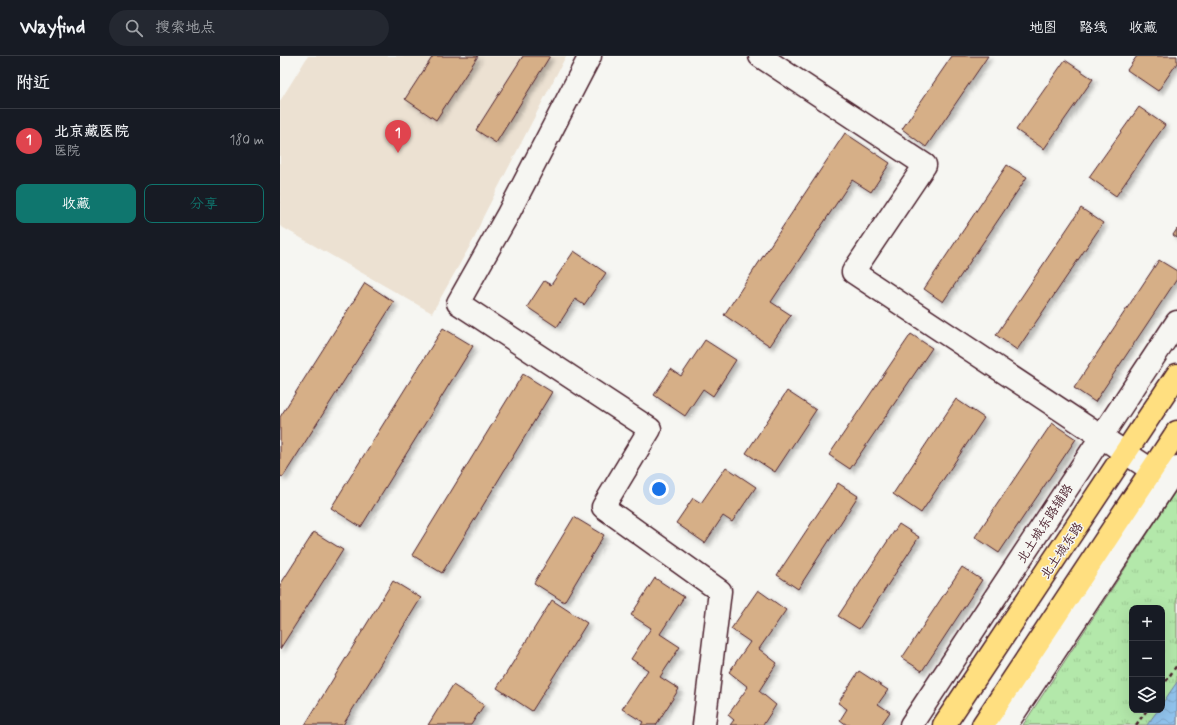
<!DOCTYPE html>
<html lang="zh">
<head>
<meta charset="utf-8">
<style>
  body { margin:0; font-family:Mynerve,"LXGW WenKai TC",sans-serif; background:#242831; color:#f1f3f6 }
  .controls { position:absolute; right:12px; bottom:12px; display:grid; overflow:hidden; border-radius:8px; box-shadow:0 4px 16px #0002 }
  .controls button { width:36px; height:36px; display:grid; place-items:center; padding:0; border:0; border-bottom:1px solid #363941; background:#171b24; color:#f1f3f6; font:20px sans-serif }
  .you { position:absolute; left:379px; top:433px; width:14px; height:14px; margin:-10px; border:3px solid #fff; border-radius:50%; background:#1a73e8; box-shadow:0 0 0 6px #1a73e833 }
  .badge { display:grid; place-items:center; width:26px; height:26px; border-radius:50%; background:#0f766e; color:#fff; font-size:13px; font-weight:700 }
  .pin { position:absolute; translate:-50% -33px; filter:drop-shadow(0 1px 2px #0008) }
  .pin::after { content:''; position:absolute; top:21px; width:14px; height:12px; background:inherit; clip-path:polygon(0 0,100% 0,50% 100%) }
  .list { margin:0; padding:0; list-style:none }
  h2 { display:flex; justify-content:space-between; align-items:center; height:52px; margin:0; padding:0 16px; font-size:17px }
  h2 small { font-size:13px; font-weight:400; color:#9ea1a6 }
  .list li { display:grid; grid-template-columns:26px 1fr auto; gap:12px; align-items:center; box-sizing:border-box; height:64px; padding:0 16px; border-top:1px solid #363941 }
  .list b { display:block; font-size:15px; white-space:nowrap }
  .list p { margin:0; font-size:13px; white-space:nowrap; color:#9ea1a6 }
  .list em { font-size:13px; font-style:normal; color:#9ea1a6 }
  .actions { display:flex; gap:8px; padding:12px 16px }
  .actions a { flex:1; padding:9px 0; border:1px solid #0f766e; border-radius:8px; text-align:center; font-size:14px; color:#0f766e }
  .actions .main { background:#0f766e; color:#fff }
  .icon { flex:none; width:22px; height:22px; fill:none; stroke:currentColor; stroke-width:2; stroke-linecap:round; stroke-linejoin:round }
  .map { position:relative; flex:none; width:897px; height:669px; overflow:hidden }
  header { display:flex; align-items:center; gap:24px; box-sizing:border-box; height:56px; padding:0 20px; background:#171b24; border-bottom:1px solid #363941 }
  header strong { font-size:19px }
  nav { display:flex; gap:22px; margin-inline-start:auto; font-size:14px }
  .search { width:280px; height:36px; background:#242831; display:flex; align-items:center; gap:10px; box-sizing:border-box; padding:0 14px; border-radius:22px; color:#9ea1a6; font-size:15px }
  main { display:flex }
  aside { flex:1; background:#171b24 }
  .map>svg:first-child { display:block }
  .built { fill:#ece1d2 }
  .park { fill:url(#park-tufts); stroke:#7e846a; fill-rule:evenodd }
  .water { fill:url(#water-waves); stroke:#7582a0 }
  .building { fill:#d6af87; stroke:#4a1f2b; filter:url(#shadow) }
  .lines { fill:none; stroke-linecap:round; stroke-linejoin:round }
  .minor-casing { stroke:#4a1f2b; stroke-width:25 }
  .major-casing { stroke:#4a1f2b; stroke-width:25 }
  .path { stroke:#4a1f2b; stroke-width:2.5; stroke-dasharray:4 3; stroke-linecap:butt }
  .minor { stroke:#f6f6f2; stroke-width:22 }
  .major { stroke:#ffdf80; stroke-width:22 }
  .labels { text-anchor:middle; stroke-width:3; stroke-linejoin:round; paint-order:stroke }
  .street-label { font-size:13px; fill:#4a1f2b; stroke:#f6f6f2 }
</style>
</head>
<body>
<header>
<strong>Wayfind</strong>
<div class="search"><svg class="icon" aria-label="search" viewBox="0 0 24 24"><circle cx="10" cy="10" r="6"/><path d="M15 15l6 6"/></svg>搜索地点</div>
<nav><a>地图</a><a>路线</a><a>收藏</a></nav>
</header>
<main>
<aside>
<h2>附近<small></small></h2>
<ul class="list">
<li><span class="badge" style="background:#e0444e">1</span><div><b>北京藏医院</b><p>医院</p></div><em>180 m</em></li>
</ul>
<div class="actions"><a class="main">收藏</a><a>分享</a></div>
</aside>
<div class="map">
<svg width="897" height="669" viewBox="0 0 897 669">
  <defs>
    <pattern id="park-tufts" width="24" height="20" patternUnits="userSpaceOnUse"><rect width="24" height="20" fill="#b3e8aa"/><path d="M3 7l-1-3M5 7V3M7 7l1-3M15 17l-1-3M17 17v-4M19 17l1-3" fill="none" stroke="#9bc792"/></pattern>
    <pattern id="water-waves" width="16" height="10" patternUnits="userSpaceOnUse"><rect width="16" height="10" fill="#91c4ee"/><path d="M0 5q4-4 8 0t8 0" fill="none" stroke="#7fa8cc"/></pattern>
    <filter id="shadow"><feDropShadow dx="3.5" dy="3.5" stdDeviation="2" flood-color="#0004"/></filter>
  </defs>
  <rect width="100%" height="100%" fill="#f6f6f2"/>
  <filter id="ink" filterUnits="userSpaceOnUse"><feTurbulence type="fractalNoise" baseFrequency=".025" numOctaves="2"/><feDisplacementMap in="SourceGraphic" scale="8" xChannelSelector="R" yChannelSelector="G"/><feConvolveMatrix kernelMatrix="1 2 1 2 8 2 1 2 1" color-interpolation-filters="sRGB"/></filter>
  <g filter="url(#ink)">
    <!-- built -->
    <path class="built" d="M28,0h258l-83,161 -8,20 -43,76 -152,-87v-125z"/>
    <!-- park -->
    <path class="park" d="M897,433v236h-154zM852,552h30v102h-30z"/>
    <!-- water -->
    <path class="water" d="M897,626v43h-30l11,-15h4v-6z"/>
    <!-- building -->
    <path class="building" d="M153,0h45l-42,64 -31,-21z
      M243,0h27l-54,87 -20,-13z
      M672,0h36l-62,91 -24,-18z
      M857,0h40v7l-19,28 -31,-21z
      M785,4l28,19 -49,70 -28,-19z
      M859,51l26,18 -49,71 -27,-19z
      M565,77l45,30 -19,29 -19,-12 -81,122 20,13 -21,31 -46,-31z
      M727,109l20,12 -84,125 -19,-13z
      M801,152l22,15 -86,127 -21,-15z
      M897,173v9l-4,-3z
      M294,195l32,22 -22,32 -9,-6 -18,28 -30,-20 17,-26 7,4z
      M879,204l18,11v8l-82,123 -21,-14z
      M85,227l29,19 -111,175 -3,-1v-59z
      M163,272l30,18 -112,181 -30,-19z
      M631,278l21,14 -82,121 -21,-14z
      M425,284l31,20 -23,36 -10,-7 -18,27 -31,-21 17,-26 10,7z
      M243,318l29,18 -110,181 -30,-18z
      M507,335l29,19 -41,62 -29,-19z
      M676,343l28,19 -63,95 -28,-19z
      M772,367l24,16 -77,114 -24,-16z
      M446,411l30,20 -24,35 -9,-6 -18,27 -29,-20 17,-25 8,5z
      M558,427l20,13 -60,93 -21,-14z
      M294,461l30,18 -40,67 -30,-19z
      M619,468l20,13 -60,92 -21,-13z
      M34,476l29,18 -63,99v-64z
      M682,511l20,13 -60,91 -20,-13z
      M375,522l29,19 -24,37 20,13 -20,30 19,12 -23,36h-15l2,-3 -21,-13 26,-39 -17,-11 20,-31 -20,-13z
      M113,525l28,17 -78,127h-38z
      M478,534l28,20 -27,39 18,14 -18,28 17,14 -13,20h-33l4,-5 -6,-5 20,-28 -19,-15 21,-30 -19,-13z
      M272,544l35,23 -55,88 -35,-23z
      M579,615l29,19 -10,14 12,8 -9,13h-34l-7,-5 7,-11 -9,-6z
      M173,629l31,20 -13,20h-43z"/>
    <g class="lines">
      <!-- minor casing -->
      <g class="minor-casing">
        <path id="minor" d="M310,0l-83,160 -49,87 192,126 -47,78 117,84 -16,134
          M480,0l165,109 -72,107 315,209
          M631,669l266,-403
          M726,669l171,-258"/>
      </g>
      <!-- major casing -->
      <g class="major-casing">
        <path id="major" d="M664,669l233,-350
          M703,669l194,-293"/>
      </g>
      <!-- path -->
      <path class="path" d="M882,631l15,-22
        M856,669l11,-15"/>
      <!-- minor -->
      <use href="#minor" class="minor"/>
      <!-- major -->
      <use href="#major" class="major"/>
    </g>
  </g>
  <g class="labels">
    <!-- street labels -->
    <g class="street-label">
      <text transform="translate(764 467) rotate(-57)" y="5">北土城东路辅路</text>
      <text transform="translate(781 494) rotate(-56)" y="5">北土城东路</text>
    </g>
  </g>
</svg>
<div class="controls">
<button>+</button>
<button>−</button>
<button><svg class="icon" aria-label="layers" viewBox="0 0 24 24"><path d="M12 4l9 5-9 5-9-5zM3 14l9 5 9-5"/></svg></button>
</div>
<div class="you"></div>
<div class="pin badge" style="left:118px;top:97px;background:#e0444e">1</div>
</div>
</main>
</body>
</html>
